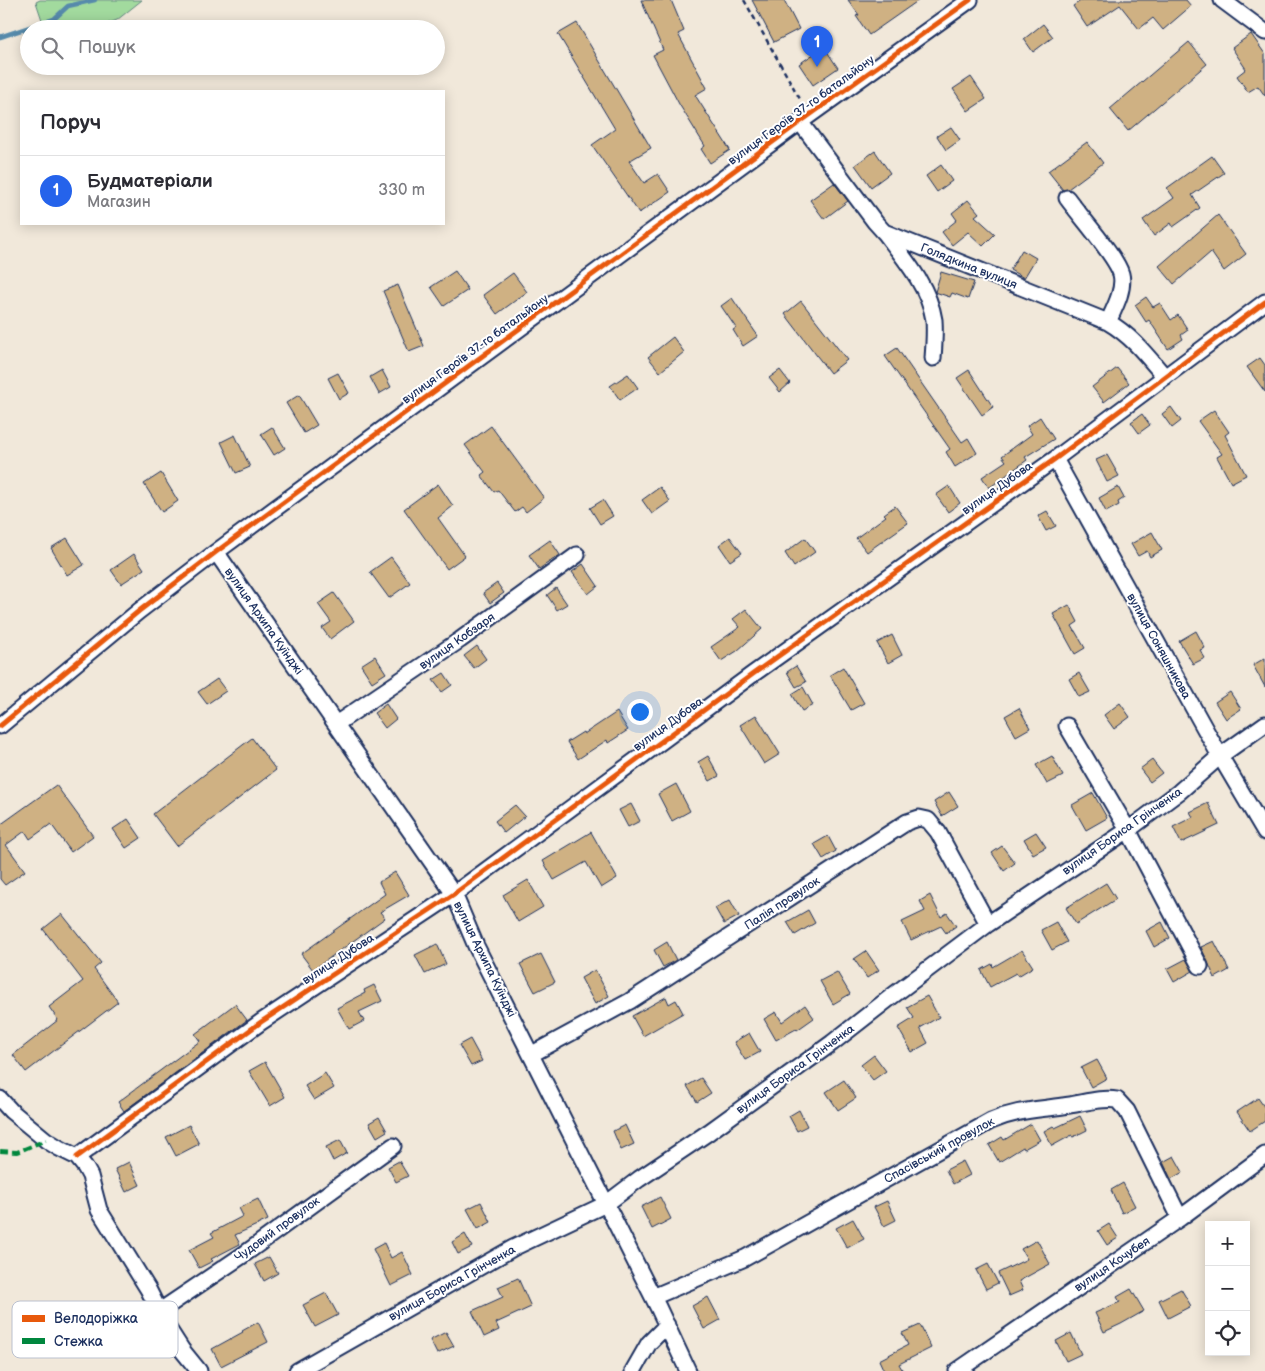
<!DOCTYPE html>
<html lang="uk">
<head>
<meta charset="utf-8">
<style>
  body { margin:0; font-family:"Balsamiq Sans",sans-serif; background:#f7f7f7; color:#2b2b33 }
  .controls { position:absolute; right:15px; bottom:15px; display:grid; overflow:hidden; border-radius:0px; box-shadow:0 2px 12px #0003 }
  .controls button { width:45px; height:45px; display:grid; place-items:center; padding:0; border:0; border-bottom:1px solid #e1e1e2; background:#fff; color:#2b2b33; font:25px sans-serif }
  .you { position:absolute; left:639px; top:711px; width:18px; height:18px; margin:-12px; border:4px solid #fff; border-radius:50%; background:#1a73e8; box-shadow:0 0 0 8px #1a73e833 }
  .badge { display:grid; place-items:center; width:32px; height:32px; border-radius:50%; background:#2563eb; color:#fff; font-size:16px; font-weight:700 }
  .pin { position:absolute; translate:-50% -41px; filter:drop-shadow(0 1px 2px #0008) }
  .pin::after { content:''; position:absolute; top:26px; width:18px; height:15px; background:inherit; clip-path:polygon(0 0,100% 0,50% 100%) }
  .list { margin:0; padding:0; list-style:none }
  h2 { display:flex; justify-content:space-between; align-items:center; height:65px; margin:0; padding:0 20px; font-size:21px }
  h2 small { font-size:16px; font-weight:400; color:#7c7c81 }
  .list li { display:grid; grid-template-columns:32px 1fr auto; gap:15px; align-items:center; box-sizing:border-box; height:70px; padding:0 20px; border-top:1px solid #e1e1e2 }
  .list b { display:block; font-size:19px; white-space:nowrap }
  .list p { margin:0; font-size:16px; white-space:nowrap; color:#7c7c81 }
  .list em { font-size:16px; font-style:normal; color:#7c7c81 }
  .icon { flex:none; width:28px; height:28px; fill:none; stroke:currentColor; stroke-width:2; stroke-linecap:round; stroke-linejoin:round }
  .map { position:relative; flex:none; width:1265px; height:1371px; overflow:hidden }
  .search { position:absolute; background:#fff; box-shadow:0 2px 12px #0003; left:20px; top:20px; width:425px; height:55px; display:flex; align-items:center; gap:12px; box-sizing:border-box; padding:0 18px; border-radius:28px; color:#7c7c81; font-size:19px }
  .panel { position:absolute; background:#fff; box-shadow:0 2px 12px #0003; left:20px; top:90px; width:425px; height:135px; border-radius:0px }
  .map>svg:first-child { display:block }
  .green { fill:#a2da9e; stroke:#5e847e }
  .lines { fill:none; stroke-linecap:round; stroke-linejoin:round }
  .stream { stroke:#568aab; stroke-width:4.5 }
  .building { fill:#cfb183; stroke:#1b2f5e }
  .minor-casing { stroke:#1b2f5e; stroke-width:19 }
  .path { stroke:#1b2f5e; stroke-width:2.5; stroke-dasharray:5 4; stroke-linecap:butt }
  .minor { stroke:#fff; stroke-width:15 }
  .quiet { stroke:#00873e; stroke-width:4; stroke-dasharray:8 4; stroke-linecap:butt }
  .cycleway-casing { stroke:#fff; stroke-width:8 }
  .cycleway { stroke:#e8590c; stroke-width:5 }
  .labels { text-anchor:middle; stroke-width:4; stroke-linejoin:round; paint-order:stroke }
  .street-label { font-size:12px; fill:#1b2f5e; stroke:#fff }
  .key { fill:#fff; stroke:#bbc1cf; stroke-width:1 }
  .key-label { font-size:14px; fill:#1b2f5e }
</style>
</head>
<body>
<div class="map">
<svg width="1265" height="1371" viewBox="0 0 1265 1371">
  <rect width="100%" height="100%" fill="#f1e8da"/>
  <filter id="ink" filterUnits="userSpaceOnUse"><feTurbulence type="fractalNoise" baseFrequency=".02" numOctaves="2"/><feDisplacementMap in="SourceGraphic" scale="10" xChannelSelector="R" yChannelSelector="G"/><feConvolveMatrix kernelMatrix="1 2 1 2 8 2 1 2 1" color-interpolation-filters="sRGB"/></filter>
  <g filter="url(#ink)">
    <!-- green -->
    <path class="green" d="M40,0h102l-25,20 -24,9h-48l-9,-27z"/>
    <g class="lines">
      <!-- stream -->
      <path class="stream" d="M0,37l54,-18 14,-13 27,-6"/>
    </g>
    <!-- building -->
    <path class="building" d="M641,0h30l13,31 -6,3 29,54 -12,7 35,55 -20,13 -9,-14 4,-3 -26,-42 -26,-49 10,-5z
      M752,0h32l15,29 -25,13z
      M848,0h71l-50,35 -13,-19 3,-1z
      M1082,0h104l5,6 -28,24 -10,-12 -14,11 -19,-24 -33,22 -14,-21z
      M577,23l74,125 -22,13 15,22 14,-9 12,18 -31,21 -47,-68 23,-16 -57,-95z
      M1043,24l10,13 -20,15 -9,-13z
      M1251,34l14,20v42l-7,-10 -10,6 -11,-16 9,-7 -14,-21z
      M1189,42l18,22 -79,67 -18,-22z
      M824,47l14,21 -25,17 -14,-21z
      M971,77l15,22 -18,12 -15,-22z
      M951,127l9,13 -14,10 -9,-14z
      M1087,142l16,21 -35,26 -5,1 -15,-19z
      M875,151l15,22 -19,14 -16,-22z
      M1212,156l12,17 -32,22 8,13 -27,19 -2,-4 -17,13 -11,-16 31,-22 -7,-10z
      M941,165l11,16 -15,11 -11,-16z
      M834,183l14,18 -24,18 -14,-19z
      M968,200l11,13 -4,3 20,18 -12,12 -15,-14 -16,13 -10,-13 15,-12 -5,-7z
      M1218,215l28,39 -22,17 -13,-19 -37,32 -15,-18z
      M1022,250l14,8 -12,20 -14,-8z
      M455,271l13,19 -24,16 -13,-19z
      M941,272l33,10 -6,17 -16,-6 -2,4 -15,-5z
      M513,273l14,19 -30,22 -14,-19z
      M398,285l26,61 -15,6 -26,-61z
      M1146,297l7,10 7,-4 11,17 7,-5 10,15 -7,5 2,4 -15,10 -19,-29 -3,2 -11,-17z
      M732,298l26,38 -15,10 -10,-16 3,-2 -15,-22z
      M801,301l46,59 -17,13 -45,-59z
      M673,337l11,15 -24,20 -12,-15z
      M897,348l65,94 6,-4 9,15 -22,14 -9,-15 4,-3 -65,-93z
      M1260,358l5,7v27l-18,-25z
      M1117,368l12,15 -25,19 -12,-15z
      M382,370l9,17 -12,7 -9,-17z
      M780,370l10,13 -10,9 -11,-14z
      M969,370l24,37 -11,8 -25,-37z
      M338,373l11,20 -10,6 -11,-21z
      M628,374l10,14 -18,12 -10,-14z
      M299,395l18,30 -13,8 -18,-30z
      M1171,407l10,14 -9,7 -10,-14z
      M1214,410l15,22 -4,3 21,40 -15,8 -14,-26 5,-3 -24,-33z
      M1142,414l8,11 -11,8 -8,-11z
      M1040,417l14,22 -29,18 2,3 -38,28 -7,-11 24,-16 -4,-5 30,-22 -5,-8z
      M491,426l53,72 -18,14 -4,-5 -7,5 -17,-22 -4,2 -13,-17 4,-3 -20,-27z
      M272,427l13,21 -11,7 -13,-21z
      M235,435l15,32 -14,6 -15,-31z
      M1107,455l12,21 -12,6 -11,-22z
      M161,473l17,28 -16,11 -18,-28z
      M438,484l15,22 -15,12 27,38 -18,13 -43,-60z
      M949,486l11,17 -12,9 -12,-17z
      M660,487l10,14 -18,13 -10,-14z
      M1118,487l6,11 -6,4 1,3 -13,7 -7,-14z
      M603,500l10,16 -13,8 -10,-16z
      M895,506l13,17 -41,29 -11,-14 30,-22 -2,-2z
      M1047,511l9,15 -10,5 -8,-15z
      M1152,532l10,18 -12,7 -3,-6 -9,5 -7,-12z
      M730,537l12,16 -12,8 -11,-16z
      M67,538l17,27 -17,10 -16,-27z
      M805,538l10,14 -21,15 -9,-14z
      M550,540l10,15 -21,14 -10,-14z
      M134,554l10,15 -23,15 -10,-14z
      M391,557l19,26 -21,15 -19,-26z
      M583,564l15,22 -10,8 -16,-22z
      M497,583l7,10 -14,10 -7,-10z
      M556,588l11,16 -10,6 -10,-15z
      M334,593l20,28 -24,18 -8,-11 9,-6 -13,-18z
      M1069,605l9,17 -6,4 13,22 -10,6 -22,-40z
      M746,609l16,20 -25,22 -16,10 -10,-14 29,-20 -7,-8z
      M1196,631l9,17 -5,2 5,8 -12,6 -14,-23z
      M892,635l10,20 -14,8 -11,-20z
      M477,646l9,13 -12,9 -10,-12z
      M375,656l11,17 -14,9 -11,-17z
      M1265,658v29l-12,-22z
      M796,666l10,16 -10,5 -9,-15z
      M843,667l21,36 -13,7 -21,-35z
      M444,673l8,12 -10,7 -9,-12z
      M1079,673l11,19 -11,5 -10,-18z
      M217,679l9,12 -19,13 -9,-12z
      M803,687l10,18 -11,6 -10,-17z
      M1230,692l11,17 -15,10 -11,-17z
      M1120,703l10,14 -16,12 -10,-14z
      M386,704l10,15 -11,9 -11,-15z
      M1019,708l11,20 -14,8 -11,-20z
      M617,712l11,18 -20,13 -1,-3 -29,19 -11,-17 16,-10 1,2z
      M756,715l24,39 -16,10 -24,-39z
      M252,738l24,32 -99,76 -24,-32z
      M708,756l11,20 -9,5 -12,-19z
      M1052,756l11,20 -16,8 -11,-19z
      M1152,760l10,13 -12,9 -10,-13z
      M676,784l14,27 -18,10 -14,-27z
      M56,785l37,51 -22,16 -20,-28 -21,15 -5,-8 -19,14 19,26 -20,14 -5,-6v-54z
      M949,792l9,14 -16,10 -8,-14z
      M1093,793l14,25 -21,12 -14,-25z
      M1208,803l11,22 -38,18 -8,-16 20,-10 -3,-5z
      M631,804l9,17 -12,6 -9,-17z
      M515,805l10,11 -21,17 -9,-12z
      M128,819l13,19 -15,10 -13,-19z
      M591,832l26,46 -16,10 -15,-26 -32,18 -11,-19z
      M1036,832l10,15 -13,7 -9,-15z
      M828,836l8,15 -13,8 -9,-15z
      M1002,846l13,17 -11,8 -12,-18z
      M395,872l14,23 -29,17 5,6 -72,52 -12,-16 84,-60 -6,-12z
      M528,880l15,27 -25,15 -15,-27z
      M1106,883l10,16 -40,25 -10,-16z
      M930,895l11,22 6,-4 9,13 -10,7 -5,-7 -30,14 -9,-18 23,-11 -5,-10z
      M730,900l9,16 -15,8 -9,-16z
      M808,910l7,13 -20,12 -8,-13z
      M62,914l39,49 -7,6 24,33 -92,70 -13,-17 45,-35 -9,-13 34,-26 -40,-52z
      M1056,922l11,20 -15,8 -11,-20z
      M1162,922l8,16 -16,9 -8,-16z
      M1214,941l15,29 -14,8 -14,-31z
      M667,942l9,18 -13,7 -9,-17z
      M437,944l9,20 -21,10 -10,-19z
      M1022,950l11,17 -15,9 -2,-3 -26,14 -9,-17 11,-6 1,3z
      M866,951l13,19 -12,8 -13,-19z
      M541,954l14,28 -20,10 -15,-28z
      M1186,959l7,12 -19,11 -7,-13z
      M595,970l14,26 -14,8 -14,-26z
      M837,972l13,22 -17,10 -13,-23z
      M374,985l8,16 -23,11 5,9 -15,8 -12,-21 28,-15 -1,-3z
      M927,996l12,21 -19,11 8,15 -16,9 -14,-24 16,-10 -7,-11z
      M666,997l3,7 7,-4 7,13 -40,23 -11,-20z
      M235,1004l12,16 -123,91 -6,-9 82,-61 -5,-7z
      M805,1005l9,13 -17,12 -1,-1 -20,11 -12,-21 12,-7 6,10z
      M749,1033l11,19 -15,8 -11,-18z
      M470,1039l12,22 -11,5 -12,-21z
      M874,1055l12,16 -13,9 -12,-15z
      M1097,1060l10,18 -16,9 -10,-19z
      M265,1062l20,35 -15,9 -21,-35z
      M325,1073l9,15 -20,12 -9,-14z
      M701,1078l10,15 -14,9 -10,-16z
      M844,1080l12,18 -18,12 -12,-18z
      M1258,1098l7,10v13l-15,10 -13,-19z
      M799,1110l8,16 -10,5 -8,-15z
      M1080,1116l7,14 -14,7 -1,-2 -20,11 -8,-15 9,-5 2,2z
      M379,1117l8,14 -10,6 -8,-14z
      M1031,1124l9,16 -16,9 -1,-2 -24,15 -10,-17 13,-8 2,3z
      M189,1125l10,19 -23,12 -10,-19z
      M625,1125l9,19 -13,6 -8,-19z
      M340,1140l7,13 -14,8 -7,-14z
      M1174,1156l9,16 -12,7 -8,-17z
      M399,1161l9,15 -12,6 -8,-15z
      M963,1161l7,14 -17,9 -7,-14z
      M129,1162l11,23 -14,7 -11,-23z
      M1123,1183l12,23 -13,7 -11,-23z
      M660,1197l11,22 -19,10 -11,-22z
      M258,1199l10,21 -33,15 5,9 -29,15 2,2 -14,7 -10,-18 25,-13 -3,-4 32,-17 -4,-8z
      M887,1201l9,19 -12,6 -10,-19z
      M481,1202l10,20 -13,7 -11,-20z
      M853,1219l11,20 -17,9 -11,-20z
      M1109,1224l9,14 -11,7 -9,-14z
      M465,1234l7,13 -14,7 -6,-12z
      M1037,1240l13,24 -31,17 4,9 -14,6 -11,-23 29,-14 -6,-10z
      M384,1243l7,15 11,-6 11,23 -22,11 -18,-37z
      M269,1257l9,16 -14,8 -9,-17z
      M988,1264l10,19 -12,6 -10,-19z
      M518,1278l13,29 -35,16 3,7 -15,7 -12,-26 31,-14 -5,-10z
      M1131,1289l13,22 -23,13 -17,8 -9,-19 25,-11 -3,-5z
      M1181,1289l10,17 -23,12 -9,-18z
      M326,1293l12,22 -23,12 -12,-22z
      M708,1297l12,23 -16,9 -12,-23z
      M258,1322l10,20 -47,24 -9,-17 31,-17 -1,-1z
      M920,1325l11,23 -32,16 4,7h-19l-5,-11 29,-15 -6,-12z
      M446,1332l8,14 -17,8 -7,-14z
      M1071,1333l10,21 -15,7 -10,-20z"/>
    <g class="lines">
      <!-- minor casing -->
      <g class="minor-casing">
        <path id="minor" d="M1222,0l43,32
          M800,122l75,100 9,10 224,90c24,14 39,34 57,55
          M1067,198c13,18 49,58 54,76 4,15 -7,35 -13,48
          M885,233c19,25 44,54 49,87 1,13 0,25 -1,38
          M1055,459l165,297 45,76
          M216,552l238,342 22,52 182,361 30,64
          M336,724l124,-84 117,-85
          M0,726l139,-115 77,-59 584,-430 170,-122
          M1067,726l61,104 72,136
          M532,1054l98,-53 277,-179 12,-4 9,2 10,12 50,92
          M0,1099l11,12 35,29 13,8 18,9 8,10 5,9 9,34 49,79 18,36 16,25 17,21
          M77,1157l184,-135 193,-128 299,-220 302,-215 210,-157
          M653,1297l92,-39 246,-137c25,-11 46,-11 72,-15 18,-2 37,-9 54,-6l10,11 53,107
          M160,1311l83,-56 150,-109
          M297,1371l216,-123 93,-44 33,-25 70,-47 123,-89 59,-46 97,-73 140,-94 51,-38 41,-36 45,-32
          M633,1371l16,-28 18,-18
          M957,1371l223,-153 85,-63"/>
      </g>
      <!-- path -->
      <path class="path" d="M744,0l56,99"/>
      <!-- minor -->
      <use href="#minor" class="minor"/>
      <!-- quiet -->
      <path class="quiet" d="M0,1151l17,1 29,-12"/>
      <!-- cycleway casing -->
      <g class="cycleway-casing">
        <path id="cycleway" d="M0,726l139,-115 77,-59 584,-430 170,-122
          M77,1157l184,-135 193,-128 299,-220 302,-215 210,-157"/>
      </g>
      <!-- cycleway -->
      <use href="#cycleway" class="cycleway"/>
    </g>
  </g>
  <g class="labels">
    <!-- street labels -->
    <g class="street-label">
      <text transform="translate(801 110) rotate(-36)" y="4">вулиця Героїв 37-го батальйону</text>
      <text transform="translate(969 266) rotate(22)" y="4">Голядкина вулиця</text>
      <text transform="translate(475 349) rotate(-36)" y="4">вулиця Героїв 37-го батальйону</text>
      <text transform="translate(997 488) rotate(-35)" y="4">вулиця Дубова</text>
      <text transform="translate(264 621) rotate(55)" y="4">вулиця Архипа Куїнджі</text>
      <text transform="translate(457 641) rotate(-35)" y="4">вулиця Кобзаря</text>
      <text transform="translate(1159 646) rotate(61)" y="4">вулиця Соняшникова</text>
      <text transform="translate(668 724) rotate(-36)" y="4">вулиця Дубова</text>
      <text transform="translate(1122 831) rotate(-35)" y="4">вулиця Бориса Грінченка</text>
      <text transform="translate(782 903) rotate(-33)" y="4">Палія провулок</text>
      <text transform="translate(338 959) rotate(-33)" y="4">вулиця Дубова</text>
      <text transform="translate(485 959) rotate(64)" y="4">вулиця Архипа Куїнджі</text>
      <text transform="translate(795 1069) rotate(-36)" y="4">вулиця Бориса Грінченка</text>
      <text transform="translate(939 1150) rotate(-29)" y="4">Спасівський провулок</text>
      <text transform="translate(277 1229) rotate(-36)" y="4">Чудовий провулок</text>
      <text transform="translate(1112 1264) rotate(-34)" y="4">вулиця Кочубея</text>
      <text transform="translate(452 1283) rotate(-29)" y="4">вулиця Бориса Грінченка</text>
    </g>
  </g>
  <!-- legend -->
  <rect x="12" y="1301" width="166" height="57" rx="8" class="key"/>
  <rect x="22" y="1315" width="23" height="7" fill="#e8590c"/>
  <rect x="22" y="1338" width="23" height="6" fill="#00873e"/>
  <g class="key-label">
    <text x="54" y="1323">Велодоріжка</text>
    <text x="54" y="1346">Стежка</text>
  </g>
</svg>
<div class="controls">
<button>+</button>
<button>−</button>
<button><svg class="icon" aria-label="locate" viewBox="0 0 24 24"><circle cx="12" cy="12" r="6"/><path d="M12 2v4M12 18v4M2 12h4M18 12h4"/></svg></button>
</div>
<div class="you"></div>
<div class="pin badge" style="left:817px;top:67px">1</div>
<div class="search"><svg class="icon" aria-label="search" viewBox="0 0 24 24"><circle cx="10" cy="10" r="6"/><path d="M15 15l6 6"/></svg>Пошук</div>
<section class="panel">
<h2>Поруч<small></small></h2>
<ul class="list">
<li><span class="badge">1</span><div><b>Будматеріали</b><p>Магазин</p></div><em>330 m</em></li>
</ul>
</section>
</div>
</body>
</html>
